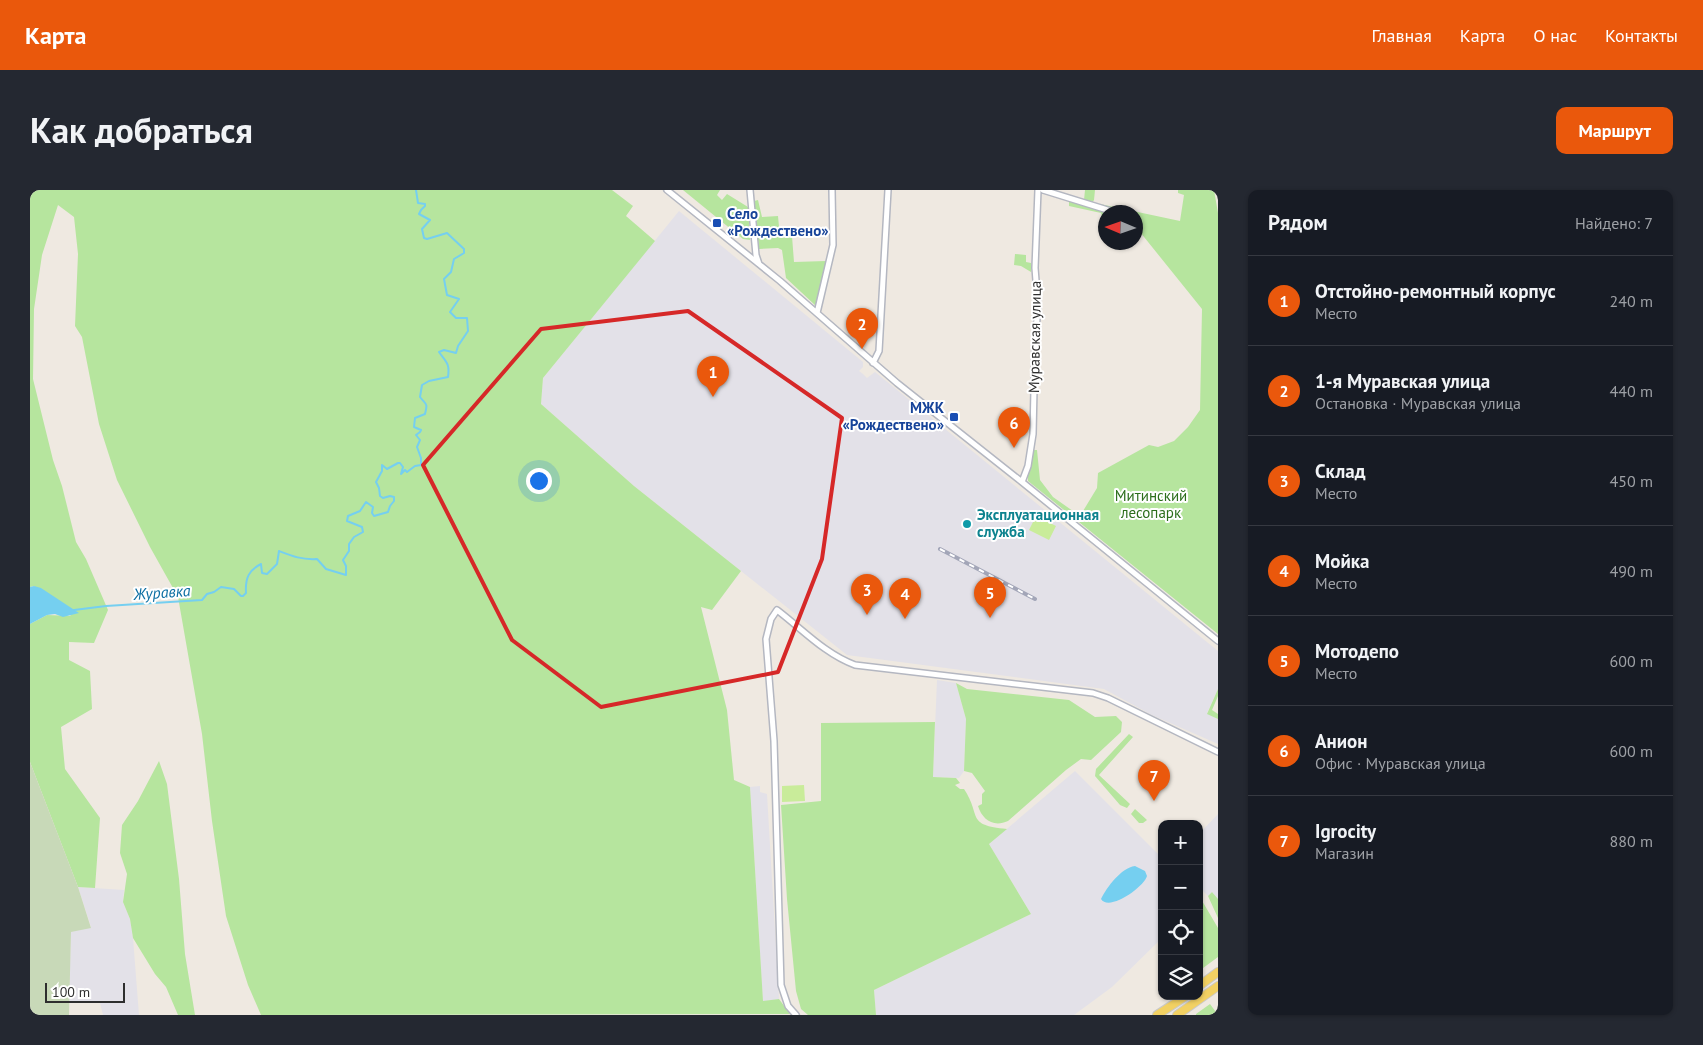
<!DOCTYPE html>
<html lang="ru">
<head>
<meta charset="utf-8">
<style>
  body { margin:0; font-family:"PT Sans",sans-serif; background:#242831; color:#f1f3f6 }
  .controls { position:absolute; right:15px; bottom:15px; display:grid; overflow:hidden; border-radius:10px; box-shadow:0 1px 4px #0004 }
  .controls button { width:45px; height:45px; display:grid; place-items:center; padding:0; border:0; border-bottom:1px solid #363941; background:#171b24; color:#f1f3f6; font:25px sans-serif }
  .compass { position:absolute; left:1068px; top:15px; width:45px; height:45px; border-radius:50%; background:#171b24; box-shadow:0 1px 4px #0004; rotate:272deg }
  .scale { position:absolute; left:15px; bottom:12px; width:80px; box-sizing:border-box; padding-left:5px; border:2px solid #2e2e2e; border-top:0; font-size:14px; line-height:18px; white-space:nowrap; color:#2e2e2e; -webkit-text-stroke:4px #fff; paint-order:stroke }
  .you { position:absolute; left:508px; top:290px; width:18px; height:18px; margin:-12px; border:4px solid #fff; border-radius:50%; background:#1a73e8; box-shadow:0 0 0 8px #1a73e833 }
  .badge { display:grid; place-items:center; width:32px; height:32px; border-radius:50%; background:#ea580c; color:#fff; font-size:16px; font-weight:700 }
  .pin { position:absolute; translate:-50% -41px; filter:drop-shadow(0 1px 2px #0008) }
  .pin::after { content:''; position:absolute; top:26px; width:18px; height:15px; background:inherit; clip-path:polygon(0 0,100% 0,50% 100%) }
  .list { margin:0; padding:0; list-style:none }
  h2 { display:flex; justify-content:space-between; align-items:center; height:65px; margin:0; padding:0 20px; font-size:21px }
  h2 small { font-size:16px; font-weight:400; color:#9ea1a6 }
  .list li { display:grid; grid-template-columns:32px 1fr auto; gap:15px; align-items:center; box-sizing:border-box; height:90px; padding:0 20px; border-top:1px solid #363941 }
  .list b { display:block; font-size:19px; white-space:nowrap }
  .list p { margin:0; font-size:16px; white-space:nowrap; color:#9ea1a6 }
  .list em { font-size:16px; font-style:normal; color:#9ea1a6 }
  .icon { flex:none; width:28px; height:28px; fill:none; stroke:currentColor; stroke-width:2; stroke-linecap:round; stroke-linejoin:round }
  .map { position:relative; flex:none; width:1188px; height:825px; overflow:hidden; border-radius:10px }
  header { display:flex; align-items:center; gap:30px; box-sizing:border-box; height:70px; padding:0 25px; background:#ea580c; color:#fff }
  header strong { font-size:24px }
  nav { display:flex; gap:28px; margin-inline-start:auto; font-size:18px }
  .intro { display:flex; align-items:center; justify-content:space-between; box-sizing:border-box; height:120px; padding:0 30px }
  h1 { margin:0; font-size:35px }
  .button { padding:12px 22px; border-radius:10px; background:#ea580c; color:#fff; font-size:18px; font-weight:700 }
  main { display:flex; gap:30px; padding:0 30px }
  aside { flex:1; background:#171b24; border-radius:10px; box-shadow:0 1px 4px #0004 }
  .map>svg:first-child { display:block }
  .industrial { fill:#e3e1e8 }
  .green { fill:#b6e59e }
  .cemetery { fill:#c8d9b8 }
  .pitch { fill:#c9ec9a }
  .water { fill:#75cff0 }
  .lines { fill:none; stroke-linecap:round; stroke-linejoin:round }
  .stream { stroke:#75cff0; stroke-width:2 }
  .minor-casing { stroke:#b4b7c1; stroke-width:8 }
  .primary-casing { stroke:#c9c9c9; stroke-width:10 }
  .minor { stroke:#fff; stroke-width:5 }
  .primary { stroke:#f2d163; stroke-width:8 }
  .rail-casing { stroke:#a3a6b8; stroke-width:4 }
  .rail { stroke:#fff; stroke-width:2; stroke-dasharray:5.5; stroke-linecap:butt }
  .marked { fill:none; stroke:#d62828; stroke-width:4; stroke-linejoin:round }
  .transit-dot { fill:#1a4fb4; stroke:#fff; stroke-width:2 }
  .culture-dot { fill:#0f9aa8; stroke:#fff; stroke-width:2 }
  .labels { text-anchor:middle; stroke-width:4; stroke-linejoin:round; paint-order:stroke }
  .transit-label { font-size:15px; font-weight:bold; fill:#164399; stroke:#fff; text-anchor:start }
  .street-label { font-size:15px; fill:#2e2e2e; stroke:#fff }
  .park-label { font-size:15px; fill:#2c6e1b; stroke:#fff }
  .culture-label { font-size:15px; font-weight:bold; fill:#0d838f; stroke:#fff; text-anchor:start }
  .water-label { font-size:16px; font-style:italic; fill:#0d6fa3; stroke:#fff }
</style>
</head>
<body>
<header>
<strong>Карта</strong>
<nav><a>Главная</a><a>Карта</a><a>О нас</a><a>Контакты</a></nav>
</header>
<div class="intro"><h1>Как добраться</h1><a class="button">Маршрут</a></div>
<main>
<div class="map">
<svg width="1188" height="825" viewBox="0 0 1188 825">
  <rect width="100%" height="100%" fill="#efe9e1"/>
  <!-- industrial -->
  <path class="industrial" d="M649,21l184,151v5l-4,4 4,3 4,4 8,-6 343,279v38l-11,24 11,6v25l-66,-29 -48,-26 -257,-34 -213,-169 -93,-82 2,-26z
    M907,490l19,3 10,36 -2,52 -5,7 -26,-1z
    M1045,581l87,87v80l-50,49 -38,28h-198l-2,-25 157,-76 -42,-70z
    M730,596v6l7,2 12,205 -16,3 -13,-215z
    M1188,624v85l-6,-7 -4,4 -9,-9v-53z
    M48,697l46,3 -1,12 7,17 3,19 6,77h-36l-3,-12 -31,-2 2,-69 20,-5z"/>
  <!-- green -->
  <path class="green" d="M0,0h582l21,16 -7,10 29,25 -112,137 -2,26 93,82 107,85 -29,39 -11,-3 26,103 7,70 16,7 13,214 16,-2 11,15 -529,1 -13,-30 -22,-69 -14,-95 -10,-87 -24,-137 -28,-50 -33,-67 -18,-56 -17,-87 -7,-11 3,-72 -4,-37 -16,-12 -16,50 -8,54 -1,70 20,81 9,26 14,56 10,17 22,51 -14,33 -25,-1v18l21,11 2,38 -31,18 4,42 35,49 -5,70 -17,-1 -48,-125v-138l17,-9 24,1 -37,-30 -4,1z
    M653,0h37l-3,5 5,5 5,-6 21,13 2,33 -7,-1z
    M1055,0h10l-1,10 -2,3 -8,-3z
    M1148,0h36l4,23v421l-190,-153v-7l6,-24h3l3,30 13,17 27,19 17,-28 1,-15 51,-28 9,2 16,-6 14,-14 12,-17 2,-101 -66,-82v-7l4,1v-3l-4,-1v-5h-15l-20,-6 -1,-2 80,17 4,-26 -6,-2z
    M728,10l4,17 16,-1 2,21 12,-1 2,26 32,-1 -10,45 -30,-28 -4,-28 -4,-2 -19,1 -5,-48z
    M1039,11l35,11v5h-2l-1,-4 -32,-7z
    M985,64l11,1v7l5,1v9l-10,-6 -7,-1z
    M926,493l11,6 102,11 26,17 21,-1 6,6 -1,10 -30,28 -10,-1 -15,11 -58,51c-15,7 -26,-2 -30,-15l4,-2v-10l3,-3 -13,-18 -8,-2 2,-52z
    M1188,499v7l-6,14 6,4v5l-11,-5z
    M905,532l-2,55 23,1 4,5 -5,2 5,4h4c18,27 1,36 43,40l-18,15 42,70 -157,76 2,25h-68l-7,-6 -5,-18 -9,-92 -6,-94 40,-4v-78z
    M1099,544l4,3 -34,38 31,29 -3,4 -7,-3 -25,-29 1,-7z
    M129,571l8,23 12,95 6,75 10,61h-17l-12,-28 -11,-13 -22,-36 -3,-19 -7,-17 4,-28 -7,-21 2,-28 16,-24z
    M1105,619l12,11 -4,3h-4l-8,-9z
    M1182,702l6,7v19l-10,-22z
    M1171,709l17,29v29l-19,14v-70z
    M1180,814l8,11h-22v-1z"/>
  <!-- cemetery -->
  <path class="cemetery" d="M0,572l48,125 13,41 -20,4 -2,83h-39z"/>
  <!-- pitch -->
  <path class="pitch" d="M1006,326l20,10 -7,14 -20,-10z
    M774,595l1,16 -23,1v-16z"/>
  <!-- water -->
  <path class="water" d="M4,396l7,2 38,25 -16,4 -8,-3 -8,1 -17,9v-37z
    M1105,676l10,5 2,5c-3,11 -38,36 -46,23 6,-12 20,-31 34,-33z"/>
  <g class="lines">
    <!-- stream -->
    <path class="stream" d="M44,420l32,-4 96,-6 5,-6 7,-2 7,-5 13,2 7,7h2l3,-3c-1,-15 3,-23 15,-29l1,9 5,1 10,-10 2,-13c13,5 23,9 38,8l9,10 20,6v-9l-3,-6 6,-9v-7l5,-7 9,-5 -1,-5 -15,-6 1,-5 12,-5 6,-9 7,5 -1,6 2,3 14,-4 2,-6 4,-5v-4l-4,-1 -7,2 -3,-2 -1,-8 -3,-6 6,-11v-6l5,4 11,-6h2l3,4 -2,7 4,-4 2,2 8,-6 6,-1v-7l-4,-11 3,-7 -4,-5 4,-3 1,-2 -7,-3 1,-9 10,-4c3,-12 1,-9 -5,-17l2,-12 7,-4 19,-4c2,-14 -2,-15 -9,-25l5,-2 12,3 2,-7 10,-15 -1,-13h-11l-6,-6 9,-13 -12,-4 -3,-16 7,-7 3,-13 10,-6v-4l-17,-16 -20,6 -3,-1 -2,-9 8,-9 -11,-6 2,-4 4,-4v-2l-7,-1 -2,-13"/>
    <!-- minor casing -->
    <g class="minor-casing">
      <path id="minor" d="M637,0l113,91 117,102 125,99 196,159
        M720,0l6,65 3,9
        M1013,0l71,22
        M787,123l16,-68 -1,-55
        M843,173l6,-12 9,-161
        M992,292l6,-16 5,-32 2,-90 3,-38 -3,-38 3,-78
        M766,825l-8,-9 -7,-21 -7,-244 -8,-102 5,-20 6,-9c25,19 48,44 78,55l238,28 15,5 110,54"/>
    </g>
    <!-- primary casing -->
    <g class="primary-casing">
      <path id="primary" d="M1169,796l19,-14
        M1127,825l29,-19
        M1147,825l41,-29"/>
    </g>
    <!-- minor -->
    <use href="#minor" class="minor"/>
    <!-- primary -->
    <use href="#primary" class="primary"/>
    <!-- rail casing -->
    <g class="rail-casing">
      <path id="rail" d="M910,359l95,50"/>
    </g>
    <!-- rail -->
    <use href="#rail" class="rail"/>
  </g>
  <!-- marked area -->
  <path class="marked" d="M658,121l154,107 -20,141 -44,113 -177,35 -89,-67 -89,-175 118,-136z"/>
  <!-- markers -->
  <g class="transit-dot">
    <rect x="682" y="28" width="10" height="10" rx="2.5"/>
    <rect x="919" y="222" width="10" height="10" rx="2.5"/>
  </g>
  <circle class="culture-dot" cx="937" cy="334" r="5"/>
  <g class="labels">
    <!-- transit labels -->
    <g class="transit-label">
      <text x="697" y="29">Село<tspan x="697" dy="17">«Рождествено»</tspan></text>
      <text x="914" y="223" text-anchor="end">МЖК<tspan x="914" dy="17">«Рождествено»</tspan></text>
    </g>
    <!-- street labels -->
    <g class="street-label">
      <text transform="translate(1005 147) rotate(-89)" y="5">Муравская улица</text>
    </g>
    <!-- park labels -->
    <g class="park-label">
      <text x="1121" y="311">Митинский<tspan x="1121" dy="17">лесопарк</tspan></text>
    </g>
    <!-- culture labels -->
    <g class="culture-label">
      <text x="947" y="330">Эксплуатационная<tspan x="947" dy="17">служба</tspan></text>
    </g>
    <!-- water labels -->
    <g class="water-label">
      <text transform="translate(132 402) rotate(-4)" y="6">Журавка</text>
    </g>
  </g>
</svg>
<div class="controls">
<button>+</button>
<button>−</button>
<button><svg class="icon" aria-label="locate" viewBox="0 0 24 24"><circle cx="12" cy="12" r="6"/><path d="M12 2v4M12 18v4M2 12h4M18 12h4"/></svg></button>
<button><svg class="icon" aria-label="layers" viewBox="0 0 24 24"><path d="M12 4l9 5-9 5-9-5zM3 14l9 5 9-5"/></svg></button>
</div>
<svg class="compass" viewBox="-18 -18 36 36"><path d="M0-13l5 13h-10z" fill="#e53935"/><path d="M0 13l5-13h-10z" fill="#9ea1a6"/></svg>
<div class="scale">100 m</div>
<div class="you"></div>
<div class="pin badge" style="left:683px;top:207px">1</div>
<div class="pin badge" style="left:832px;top:159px">2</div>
<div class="pin badge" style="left:837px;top:425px">3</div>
<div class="pin badge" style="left:875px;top:429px">4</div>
<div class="pin badge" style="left:960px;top:428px">5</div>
<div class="pin badge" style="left:984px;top:258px">6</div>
<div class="pin badge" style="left:1124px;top:611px">7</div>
</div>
<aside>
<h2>Рядом<small>Найдено: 7</small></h2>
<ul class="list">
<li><span class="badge">1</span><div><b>Отстойно-ремонтный корпус</b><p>Место</p></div><em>240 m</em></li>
<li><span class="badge">2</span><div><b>1-я Муравская улица</b><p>Остановка · Муравская улица</p></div><em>440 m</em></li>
<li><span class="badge">3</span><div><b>Склад</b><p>Место</p></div><em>450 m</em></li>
<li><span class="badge">4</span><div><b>Мойка</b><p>Место</p></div><em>490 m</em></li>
<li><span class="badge">5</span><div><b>Мотодепо</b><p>Место</p></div><em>600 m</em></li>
<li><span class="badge">6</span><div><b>Анион</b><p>Офис · Муравская улица</p></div><em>600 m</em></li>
<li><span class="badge">7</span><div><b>Igrocity</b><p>Магазин</p></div><em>880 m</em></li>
</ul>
</aside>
</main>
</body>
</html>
